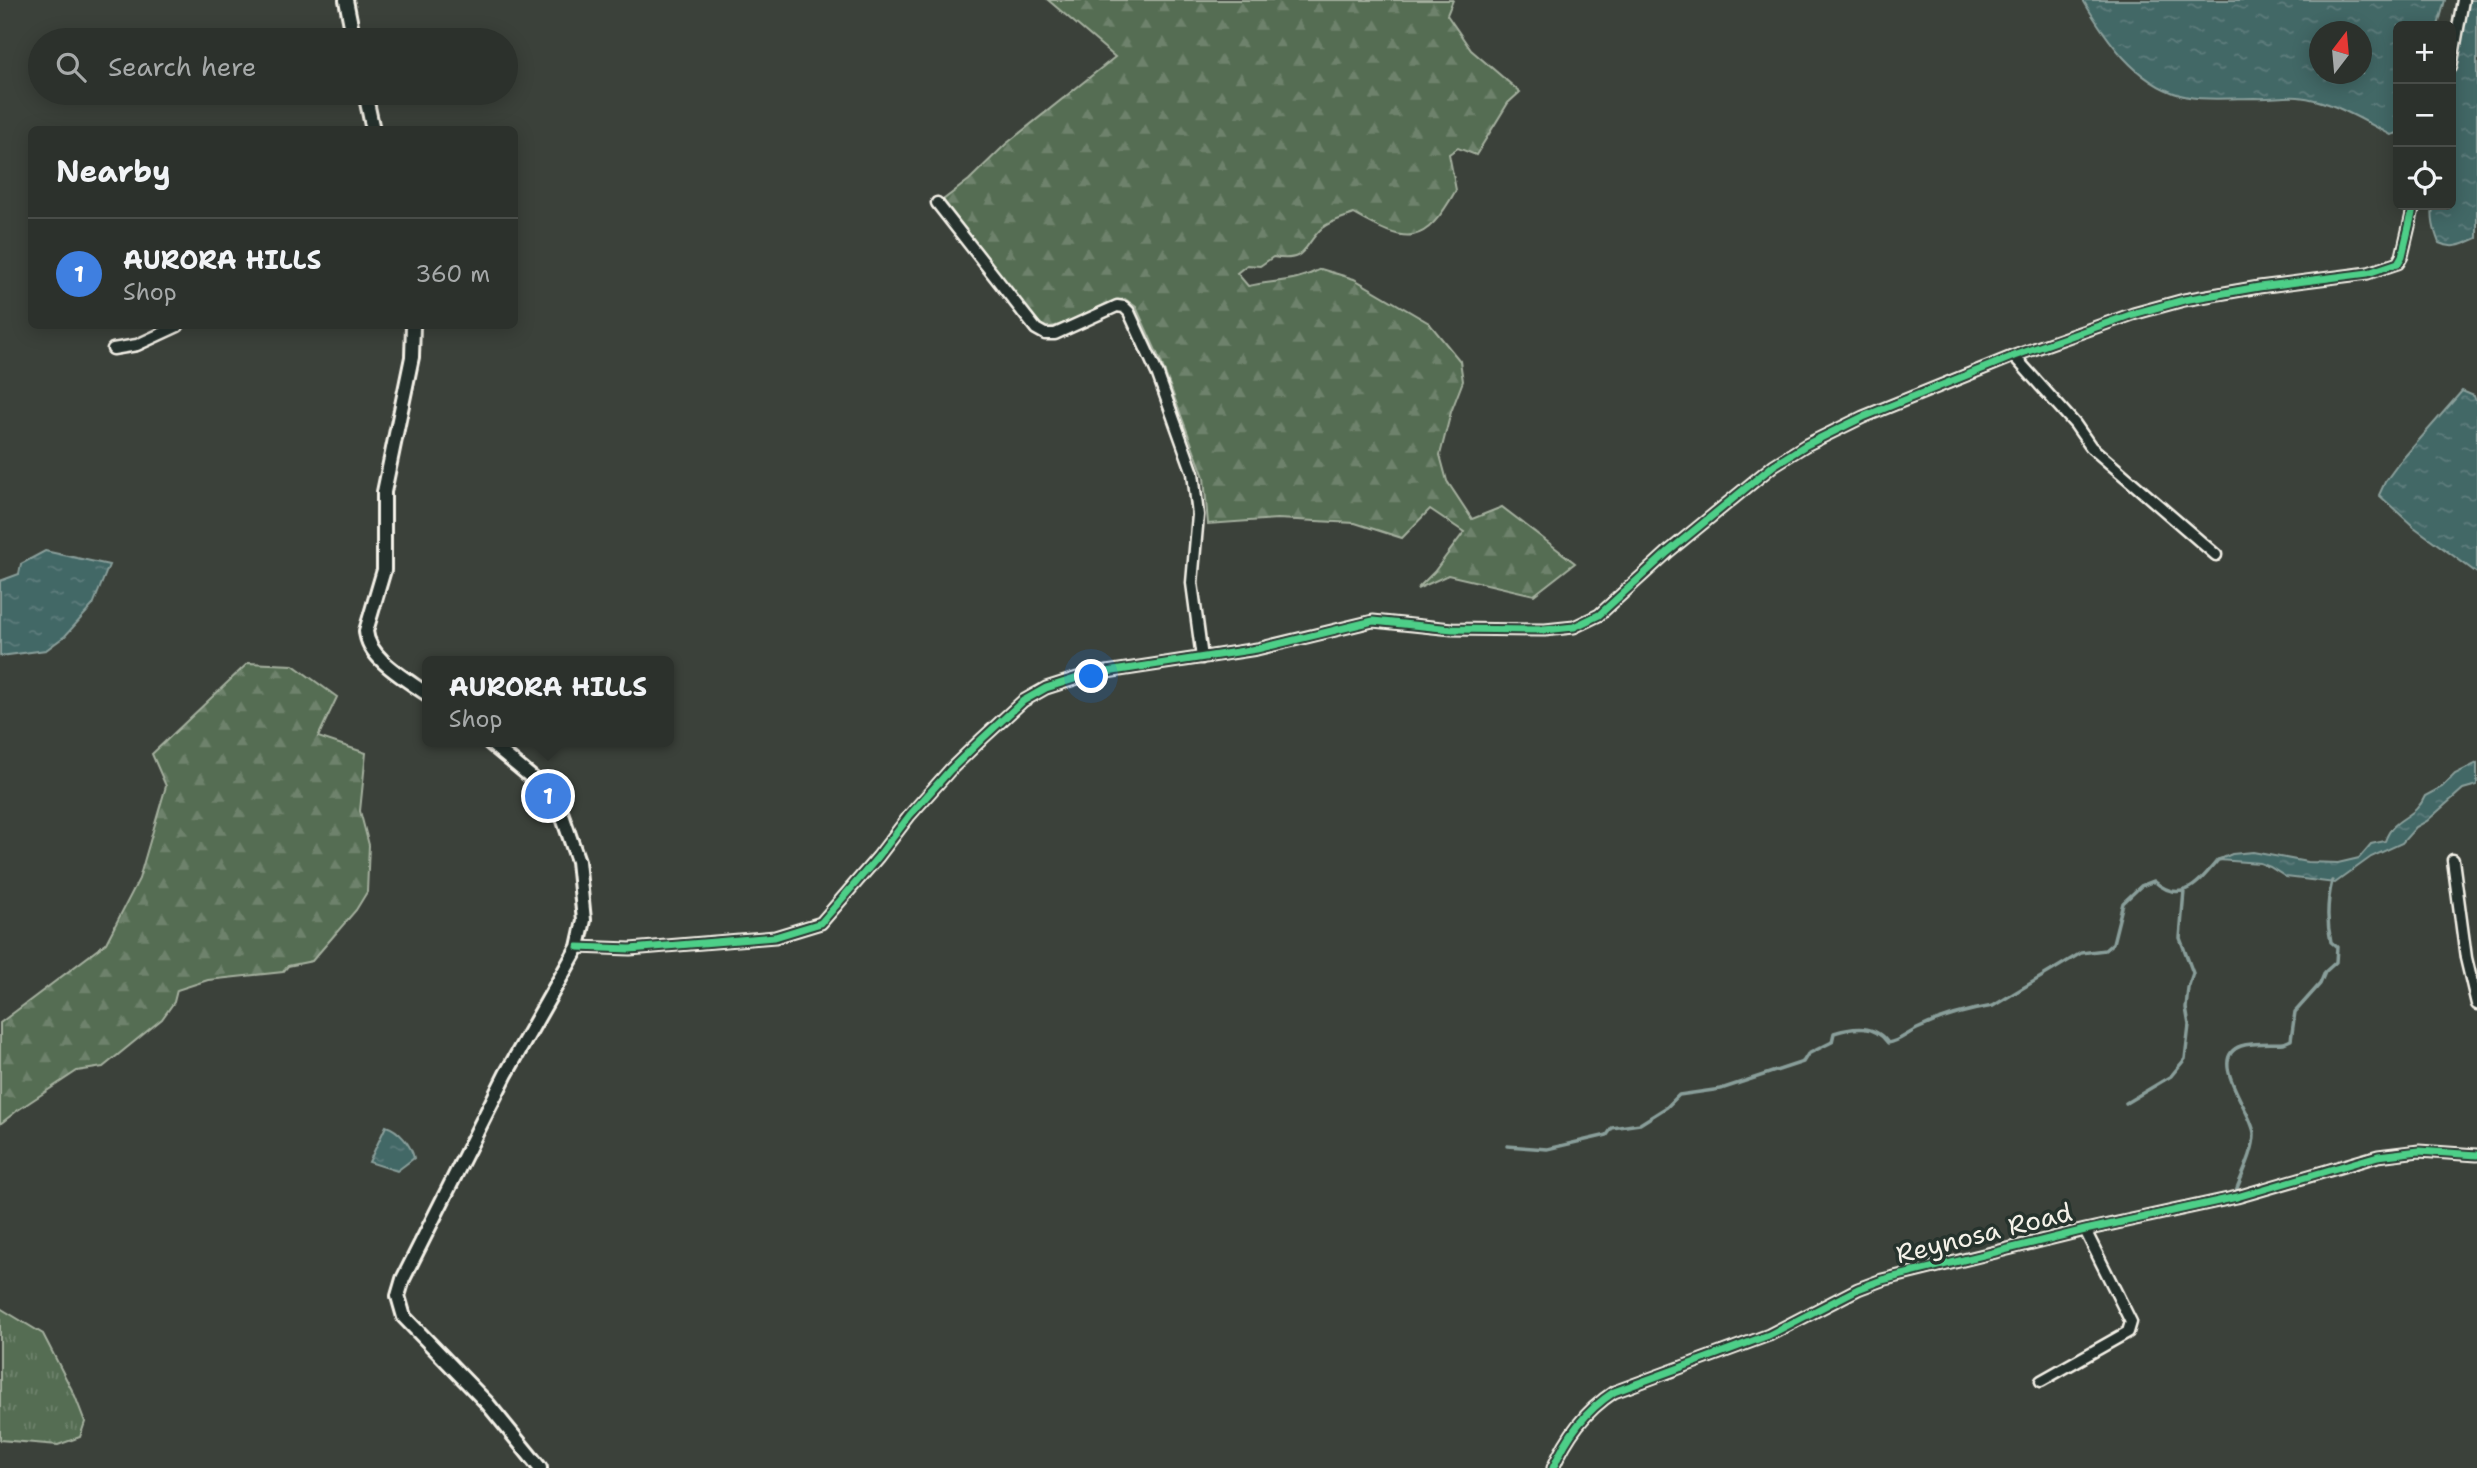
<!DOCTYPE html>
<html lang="en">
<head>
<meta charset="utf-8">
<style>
  body { margin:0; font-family:"Shantell Sans",sans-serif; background:#343934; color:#f1f3f6 }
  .controls { position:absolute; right:21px; top:21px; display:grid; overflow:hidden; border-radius:10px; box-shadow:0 4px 18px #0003 }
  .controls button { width:63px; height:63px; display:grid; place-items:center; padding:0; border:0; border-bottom:2px solid #484c48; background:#2c312c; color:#f1f3f6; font:35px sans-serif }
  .compass { position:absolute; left:2309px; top:21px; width:63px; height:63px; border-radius:50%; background:#2c312c; box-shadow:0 4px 18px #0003; rotate:16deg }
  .you { position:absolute; left:1092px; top:677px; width:24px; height:24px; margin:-18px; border:5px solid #fff; border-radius:50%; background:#1a73e8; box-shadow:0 0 0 10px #1a73e833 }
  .badge { display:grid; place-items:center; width:46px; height:46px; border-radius:50%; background:#d6ab8b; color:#fff; font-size:23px; font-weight:700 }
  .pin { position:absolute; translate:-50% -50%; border:4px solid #fff; box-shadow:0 2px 7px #0006 }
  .popup { position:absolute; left:422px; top:656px; width:252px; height:91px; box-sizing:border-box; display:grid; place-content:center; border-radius:10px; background:#2c312c; filter:drop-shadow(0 2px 5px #0005); font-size:23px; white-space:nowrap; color:#a6a9a9 }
  .popup b { font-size:26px; color:#f1f3f6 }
  .popup::after { content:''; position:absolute; left:50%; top:100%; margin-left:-14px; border:14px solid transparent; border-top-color:#2c312c }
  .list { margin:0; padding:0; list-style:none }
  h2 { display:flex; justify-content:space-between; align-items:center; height:91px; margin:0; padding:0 28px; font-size:30px }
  h2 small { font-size:23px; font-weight:400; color:#a6a9a9 }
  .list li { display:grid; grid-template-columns:46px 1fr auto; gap:21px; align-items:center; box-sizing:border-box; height:112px; padding:0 28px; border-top:2px solid #484c48 }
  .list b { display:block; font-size:26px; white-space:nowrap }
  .list p { margin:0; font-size:23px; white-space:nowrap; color:#a6a9a9 }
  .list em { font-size:23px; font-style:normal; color:#a6a9a9 }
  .icon { flex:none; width:38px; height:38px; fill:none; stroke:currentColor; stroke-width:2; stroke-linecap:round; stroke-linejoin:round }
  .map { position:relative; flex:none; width:2477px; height:1468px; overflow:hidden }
  .search { position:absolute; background:#2c312c; box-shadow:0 4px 18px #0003; left:28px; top:28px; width:490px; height:77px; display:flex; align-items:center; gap:18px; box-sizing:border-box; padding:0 24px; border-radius:38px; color:#a6a9a9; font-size:26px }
  .panel { position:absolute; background:#2c312c; box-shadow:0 4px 18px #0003; left:28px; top:126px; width:490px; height:203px; border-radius:10px }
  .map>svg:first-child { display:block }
  .grass { fill:url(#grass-tufts); stroke:#a4af9e; stroke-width:2 }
  .forest { fill:url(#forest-firs); stroke:#a4af9e; stroke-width:2 }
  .water { fill:url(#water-ripples); stroke:#899e9a; stroke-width:2; fill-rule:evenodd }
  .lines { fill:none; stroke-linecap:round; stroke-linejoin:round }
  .stream { stroke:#899e9a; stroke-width:3.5 }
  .minor-casing { stroke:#f4f1e8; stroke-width:15 }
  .tertiary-casing { stroke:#f4f1e8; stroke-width:18 }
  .minor { stroke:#26332d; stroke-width:10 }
  .tertiary { stroke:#26332d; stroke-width:12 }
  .cycleway-casing { stroke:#26332d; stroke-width:11 }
  .cycleway { stroke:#4dcf88; stroke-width:7 }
  .labels { text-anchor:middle; stroke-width:7; stroke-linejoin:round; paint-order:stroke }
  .street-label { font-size:26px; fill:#f4f1e8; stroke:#26332d }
</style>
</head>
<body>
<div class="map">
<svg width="2477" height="1468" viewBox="0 0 2477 1468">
  <defs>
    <pattern id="grass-tufts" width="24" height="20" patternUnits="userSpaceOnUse" patternTransform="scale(1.75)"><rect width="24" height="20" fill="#556d53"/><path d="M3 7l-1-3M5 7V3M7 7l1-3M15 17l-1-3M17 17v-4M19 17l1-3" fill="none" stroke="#6e826c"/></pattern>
    <pattern id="forest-firs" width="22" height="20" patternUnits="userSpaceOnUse" patternTransform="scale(1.75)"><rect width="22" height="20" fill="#556d53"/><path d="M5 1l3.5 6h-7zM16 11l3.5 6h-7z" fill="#6e826c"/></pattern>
    <pattern id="water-ripples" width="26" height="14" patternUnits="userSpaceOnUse" patternTransform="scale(1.75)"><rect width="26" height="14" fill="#426766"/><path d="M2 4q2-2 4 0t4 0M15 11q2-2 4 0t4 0" fill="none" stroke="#5e7d7c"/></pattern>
  </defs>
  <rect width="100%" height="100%" fill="#3b413a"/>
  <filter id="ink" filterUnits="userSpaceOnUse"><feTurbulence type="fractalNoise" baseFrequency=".0143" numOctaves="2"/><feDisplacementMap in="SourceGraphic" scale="14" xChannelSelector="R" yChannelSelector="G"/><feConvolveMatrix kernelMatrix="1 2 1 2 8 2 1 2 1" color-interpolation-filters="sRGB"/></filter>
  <g filter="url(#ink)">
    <!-- grass -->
    <path class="grass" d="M0,1308l43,26 32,62 10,26 -5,15 -22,8 -58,-5z"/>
    <!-- forest -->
    <path class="forest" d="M1048,0h405l-6,15 24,35 49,42 -12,11 -32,52 -18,-7 -9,6 7,36c-32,57 -48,55 -102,24 -10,4 -24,7 -32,14 -20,19 -15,35 -49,29l-13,9 -13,-1 -10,8 11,13c28,-6 48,-4 73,-17l33,10 75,44 31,38 3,20 -12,31 -11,43 7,26 25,38 30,-12 73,56 -41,32 -86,-20 -31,14 17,-17 30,-40 -34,-23 -28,29 -47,-15 -78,-4 -69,5 -4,-47 -43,-115 -25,-55 -11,-8c-28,4 -51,26 -80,29l-14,-13 -88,-115 26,-20 37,-36 109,-87z
      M248,663l45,2 44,32 -19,40 48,16 -6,58 9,34 -2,47 -11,18 -44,51 -24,5 -5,6 -75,8 -31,10 -3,12 -12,17 -59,48 -26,4 -59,39 -18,14v-101l106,-80 33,-64 27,-93 -14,-32z"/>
    <!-- water -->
    <path class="water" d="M2083,0h362l-7,26h-40v107l-7,2c-29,-15 -60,-35 -93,-38 -14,-1 -29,2 -43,1 -22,0 -54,3 -75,-3 -45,-13 -74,-56 -97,-95zM2320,32h42v42h-42z
      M2467,0h10v238c-14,6 -23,12 -38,5 -5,-13 -8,-24 -6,-38h18v-120z
      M2462,391l12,5 3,8v169l-63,-46 -35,-32 6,-13 14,-19z
      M45,551l64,14 -16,40 -28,31 -19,14 -46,6v-75l19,-7 2,-10z
      M2477,763v22l-14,4 -36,32 -11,6 -14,16 -31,14 -36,26 -49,-6 -16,-10 -10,-4 -42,-3 14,-6 21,-2 54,10 31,1 21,-5 12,-14 14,-3c9,-26 30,-21 40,-45l17,-9 13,-13z
      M386,1126c13,4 25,19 28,32l-17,13 -28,-9z"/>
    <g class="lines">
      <!-- stream -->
      <path class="stream" d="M2126,1103l45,-27 14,-17 4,-34 -3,-17 2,-20 5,-15 -13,-35 4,-47
        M1507,1146l40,3 60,-14 5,-7 28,-4 27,-17 12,-12 42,-6 82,-27 5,-8 24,-12 2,-9c19,-6 41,-9 54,10 12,-2 18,-9 29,-14 23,-11 51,-19 76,-23l88,-53 24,-3 8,-7 10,-40 18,-17 13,-5c28,25 45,1 64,-21l4,-1
        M2236,1191c6,-17 18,-39 18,-57 0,-20 -49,-76 -13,-88 12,-4 30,-2 43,-3l7,-3 4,-28 25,-28 5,-12 11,-10 1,-15 -6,-5c-5,-22 -4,-40 1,-61"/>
      <!-- minor casing -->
      <g class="minor-casing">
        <path id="minor" d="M2451,67l12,-67
          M937,203l99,126 9,5h10l62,-28 7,1 5,5 29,63 35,98 5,42 -6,68 10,75
          M113,349l24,-4 41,-19
          M2014,356l61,68 16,23 125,108
          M2453,860l13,98 11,46
          M578,947l52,2 145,-12 46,-14 57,-66 32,-42 40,-45 33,-32 40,-37 23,-13 41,-13 170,-26 116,-28 79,8 93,1 29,-3 25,-12 69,-63 106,-87 32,-20 57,-28 151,-61 119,-42 51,-14 75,-13 109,-14 30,-10 4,-7 12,-51
          M2041,1381l87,-49 3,-10 -46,-92
          M1553,1468c14,-32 32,-57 61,-76l155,-57 89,-46 24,-9 203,-50 152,-33 141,-41 41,-5 58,4"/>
      </g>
      <!-- tertiary casing -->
      <g class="tertiary-casing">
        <path id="tertiary" d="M346,0l8,40
          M365,93l8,37
          M413,326l-1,31 -28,135v78l-18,61c2,28 40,48 61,63
          M489,742l53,44 19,26 17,49 6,59 -6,27 -72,127 -103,205 -5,17 6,21 83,86 53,65"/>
      </g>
      <!-- minor -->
      <use href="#minor" class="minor"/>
      <!-- tertiary -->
      <use href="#tertiary" class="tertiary"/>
      <!-- cycleway casing -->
      <g class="cycleway-casing">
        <path id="cycleway" d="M578,947l52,2 145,-12 46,-14 57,-66 32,-42 40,-45 33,-32 40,-37 23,-13 41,-13 170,-26 116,-28 79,8 93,1 29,-3 25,-12 69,-63 106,-87 32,-20 57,-28 151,-61 119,-42 51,-14 75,-13 109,-14 30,-10 4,-7 12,-51
          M1553,1468c14,-32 32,-57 61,-76l155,-57 89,-46 24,-9 203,-50 152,-33 141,-41 41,-5 58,4"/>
      </g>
      <!-- cycleway -->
      <use href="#cycleway" class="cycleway"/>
    </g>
  </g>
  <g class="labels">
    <!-- street labels -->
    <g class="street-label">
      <text transform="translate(1984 1233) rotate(-14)" y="9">Reynosa Road</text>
    </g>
  </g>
</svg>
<div class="controls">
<button>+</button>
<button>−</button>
<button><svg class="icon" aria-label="locate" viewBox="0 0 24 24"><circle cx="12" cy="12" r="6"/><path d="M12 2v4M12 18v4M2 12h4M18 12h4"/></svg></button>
</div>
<svg class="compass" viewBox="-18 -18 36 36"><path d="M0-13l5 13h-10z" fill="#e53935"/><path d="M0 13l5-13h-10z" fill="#a6a9a9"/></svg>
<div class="you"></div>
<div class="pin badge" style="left:548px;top:796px;background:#3f7fe0">1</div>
<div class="popup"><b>AURORA HILLS</b>Shop</div>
<div class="search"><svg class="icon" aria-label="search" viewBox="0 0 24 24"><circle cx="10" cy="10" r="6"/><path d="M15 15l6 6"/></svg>Search here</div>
<section class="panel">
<h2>Nearby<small></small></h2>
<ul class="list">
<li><span class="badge" style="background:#3f7fe0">1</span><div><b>AURORA HILLS</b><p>Shop</p></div><em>360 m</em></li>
</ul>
</section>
</div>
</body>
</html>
